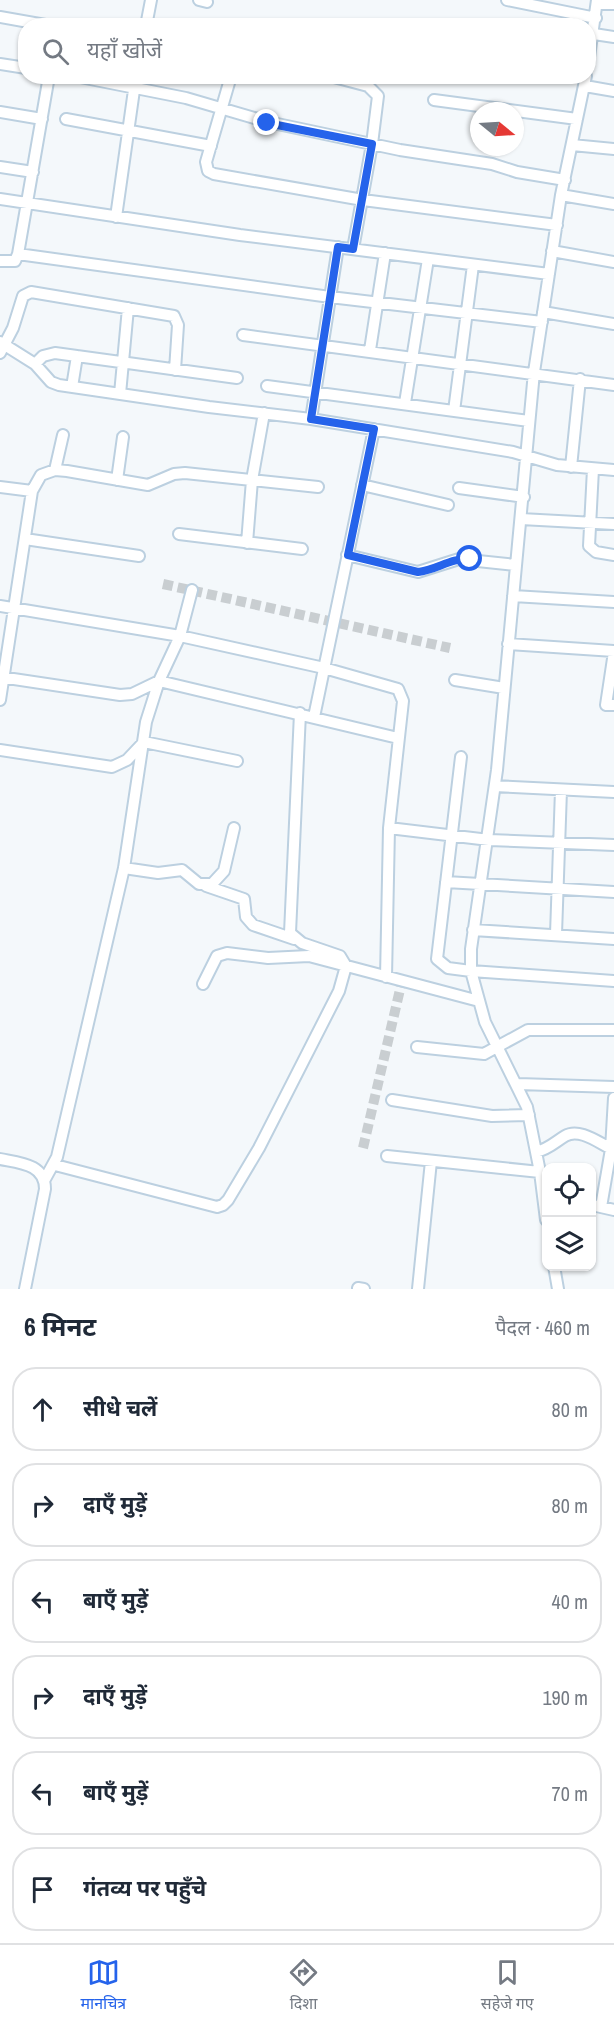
<!DOCTYPE html>
<html lang="hi">
<head>
<meta charset="utf-8">
<style>
  body { margin:0; font-family:"Archivo Narrow","Noto Sans Devanagari",sans-serif; background:#f6f6f7; color:#1f2937 }
  .controls { position:absolute; right:18px; bottom:18px; display:grid; overflow:hidden; border-radius:12px; box-shadow:0 2px 4px #0004 }
  .controls button { width:54px; height:54px; display:grid; place-items:center; padding:0; border:0; border-bottom:2px solid #e0e1e3; background:#fff; color:#1f2937; font:30px sans-serif }
  .compass { position:absolute; left:470px; top:102px; width:54px; height:54px; border-radius:50%; background:#fff; box-shadow:0 2px 4px #0004; rotate:108deg }
  .stop { position:absolute; width:18px; height:18px; margin:-14px; border:4px solid #2563eb; border-radius:50%; background:#fff }
  .stop.end { background:#2563eb; border-color:#fff; box-shadow:0 2px 6px #0008 }
  .list { margin:0; padding:0; list-style:none }
  h2 { display:flex; justify-content:space-between; align-items:center; height:78px; margin:0; padding:0 24px; font-size:26px }
  h2 small { font-size:20px; font-weight:400; color:#747a83 }
  .list li { display:grid; grid-template-columns:39px 1fr auto; gap:18px; align-items:center; box-sizing:border-box; height:84px; margin:0 12px 12px; padding:0 12px; border:2px solid #e0e1e3; border-radius:24px }
  .list b { display:block; font-size:22px; white-space:nowrap }
  .list em { font-size:20px; font-style:normal; color:#747a83 }
  .icon { flex:none; width:33px; height:33px; fill:none; stroke:currentColor; stroke-width:2; stroke-linecap:round; stroke-linejoin:round }
  .map { position:relative; flex:none; width:614px; height:1289px; overflow:hidden }
  .search { position:absolute; background:#fff; box-shadow:0 2px 4px #0004; left:18px; right:18px; top:18px; height:66px; display:flex; align-items:center; gap:15px; box-sizing:border-box; padding:0 21px; border-radius:24px; color:#747a83; font-size:22px }
  .sheet { height:654px; background:#fff }
  nav { display:flex; justify-content:space-around; align-items:center; box-sizing:border-box; height:84px; border-top:2px solid #e0e1e3; background:#fff; font-size:16px; color:#747a83 }
  nav a { display:grid; justify-items:center; gap:3px }
  nav .on { color:#2563eb }
  .map>svg:first-child { display:block }
  .lines { fill:none; stroke-linecap:round; stroke-linejoin:round }
  .minor-tunnel { stroke:#c9ced1; stroke-width:10; stroke-dasharray:10 5; stroke-linecap:butt }
  .minor-casing { stroke:#bcd0e0; stroke-width:14 }
  .minor { stroke:#fff; stroke-width:10 }
  .route { stroke:#2563eb; stroke-width:8 }
</style>
</head>
<body>
<div class="map">
<svg width="614" height="1289" viewBox="0 0 614 1289">
  <rect width="100%" height="100%" fill="#f4f8fb"/>
  <g class="lines">
    <!-- minor-tunnel -->
    <path class="minor-tunnel" d="M163,584l287,64
      M363,1148l39,-167"/>
    <!-- minor casing -->
    <g class="minor-casing">
      <path id="minor" d="M199,0l8,2
        M507,0l89,18
        M597,4h17
        M0,17l51,9
        M146,26l5,-26
        M594,34l20,3
        M0,64l26,4
        M588,64l9,-64
        M75,76l111,22 82,24 132,28 92,14 25,8 48,8
        M231,76l-25,86 2,9 6,3 149,26 194,25
        M330,76l38,10 10,10 -6,48 -19,105
        M585,86l29,5
        M434,100l143,19
        M0,112l42,7
        M66,119l145,27
        M572,145l42,4
        M0,167l33,5
        M561,195l53,9
        M0,199l240,36 309,39
        M116,217l20,-141
        M552,251l62,11
        M18,254l312,43 212,25
        M0,261h15l3,-7 31,-178
        M543,312l71,12
        M243,335l371,50
        M0,342l35,22 16,18 8,3 150,22 102,12 202,33 44,13 57,5
        M370,350l15,-97
        M0,353l13,-25 10,-32 8,-4 143,24 4,9 -3,45
        M35,364l8,-8 12,-3 182,25
        M267,386l262,35
        M72,387l5,-31
        M120,394l8,-86
        M405,403l23,-144
        M454,411l19,-146
        M311,419l27,-172
        M571,467l9,-88
        M593,469l-4,77 7,6 18,3
        M55,470l8,-35
        M117,480l6,-43
        M362,485l86,20
        M0,487l32,4
        M459,488l65,9
        M521,519l93,5
        M179,534l123,15
        M25,539l114,17
        M247,543l5,-63 12,-67
        M347,555l71,17 41,-13 57,6
        M513,596l101,6
        M0,606l180,30 144,32 74,21 5,12 -14,127 -3,149
        M508,644l106,7
        M614,652l-8,53h8
        M0,677l120,18 12,-1 27,-13 239,57
        M455,680l49,8
        M0,700l32,-209 9,-16 14,-5 12,1 81,14 26,-11 11,-1 133,14
        M314,717l60,-288
        M0,750l112,17 15,-7 17,-18 93,19
        M461,757l-24,202 11,9 23,3 143,10
        M495,786l119,6
        M389,828l100,12 125,5
        M124,868l34,5 24,-3 17,14h13l12,-13 10,-43
        M446,882l168,10
        M206,886l38,13 2,18 7,8 41,14
        M473,930l141,9
        M556,934l5,-144
        M203,984l14,-28 10,-3 41,5 41,-2 170,45
        M417,1047l67,7 44,-24h86
        M518,1084l96,3
        M392,1100l100,16 37,-1
        M536,1152c13,-3 19,-10 29,-16 15,-9 35,8 49,14
        M387,1156l153,16
        M0,1159c20,4 45,5 45,30l-20,100
        M55,1165l162,42 6,-2 5,-5 31,-52 80,-157 7,-25 -6,-10 -38,-13 -12,-10 10,-220
        M45,1179l12,-22 67,-289 22,-146 13,-41 21,-45 12,-46
        M592,1205l22,5
        M601,1207l10,-58 3,-51
        M546,1220l-6,-48 -13,-65 -42,-85 -14,-51v-22l26,-179 37,-398 27,-177 25,-119
        M554,1266l4,23
        M358,1288l6,1
        M418,1289l13,-128"/>
    </g>
    <!-- minor -->
    <use href="#minor" class="minor"/>
  </g>
  <g class="lines">
    <!-- route -->
    <path class="route" d="M267,123l105,21 -19,105 -15,-2 -27,172 63,10 -26,126 70,17c19,-2 32,-14 52,-13"/>
  </g>
</svg>
<div class="controls">
<button><svg class="icon" aria-label="locate" viewBox="0 0 24 24"><circle cx="12" cy="12" r="6"/><path d="M12 2v4M12 18v4M2 12h4M18 12h4"/></svg></button>
<button><svg class="icon" aria-label="layers" viewBox="0 0 24 24"><path d="M12 4l9 5-9 5-9-5zM3 14l9 5 9-5"/></svg></button>
</div>
<svg class="compass" viewBox="-18 -18 36 36"><path d="M0-13l5 13h-10z" fill="#e53935"/><path d="M0 13l5-13h-10z" fill="#747a83"/></svg>
<div class="stop" style="left:470px;top:559px"></div>
<div class="stop end" style="left:267px;top:123px"></div>
<div class="search"><svg class="icon" aria-label="search" viewBox="0 0 24 24"><circle cx="10" cy="10" r="6"/><path d="M15 15l6 6"/></svg>यहाँ खोजें</div>
</div>
<section class="sheet">
<h2>6 मिनट<small>पैदल · 460 m</small></h2>
<ul class="list">
<li><svg class="icon" aria-label="ahead" viewBox="0 0 24 24"><path d="M12 20V5M6 11l6-6 6 6"/></svg><div><b>सीधे चलें</b></div><em>80 m</em></li>
<li><svg class="icon" aria-label="right" viewBox="0 0 24 24"><path d="M7 20v-9h11M14 6l5 5-5 5"/></svg><div><b>दाएँ मुड़ें</b></div><em>80 m</em></li>
<li><svg class="icon" aria-label="left" viewBox="0 0 24 24"><path d="M17 20v-9H6M10 6l-5 5 5 5"/></svg><div><b>बाएँ मुड़ें</b></div><em>40 m</em></li>
<li><svg class="icon" aria-label="right" viewBox="0 0 24 24"><path d="M7 20v-9h11M14 6l5 5-5 5"/></svg><div><b>दाएँ मुड़ें</b></div><em>190 m</em></li>
<li><svg class="icon" aria-label="left" viewBox="0 0 24 24"><path d="M17 20v-9H6M10 6l-5 5 5 5"/></svg><div><b>बाएँ मुड़ें</b></div><em>70 m</em></li>
<li><svg class="icon" aria-label="arrive" viewBox="0 0 24 24"><path d="M6 21V4h12l-3 4 3 4H6"/></svg><div><b>गंतव्य पर पहुँचे</b></div></li>
</ul>
</section>
<nav>
<a class="on"><svg class="icon" aria-label="map" viewBox="0 0 24 24"><path d="M3 6l6-2 6 2 6-2v14l-6 2-6-2-6 2zM9 4v14M15 6v14"/></svg>मानचित्र</a>
<a><svg class="icon" aria-label="directions" viewBox="0 0 24 24"><path d="M12 3l9 9-9 9-9-9zM9 14v-3h6M13 9l2 2-2 2"/></svg>दिशा</a>
<a><svg class="icon" aria-label="saved" viewBox="0 0 24 24"><path d="M7 4h10v16l-5-4-5 4z"/></svg>सहेजे गए</a>
</nav>
</body>
</html>
